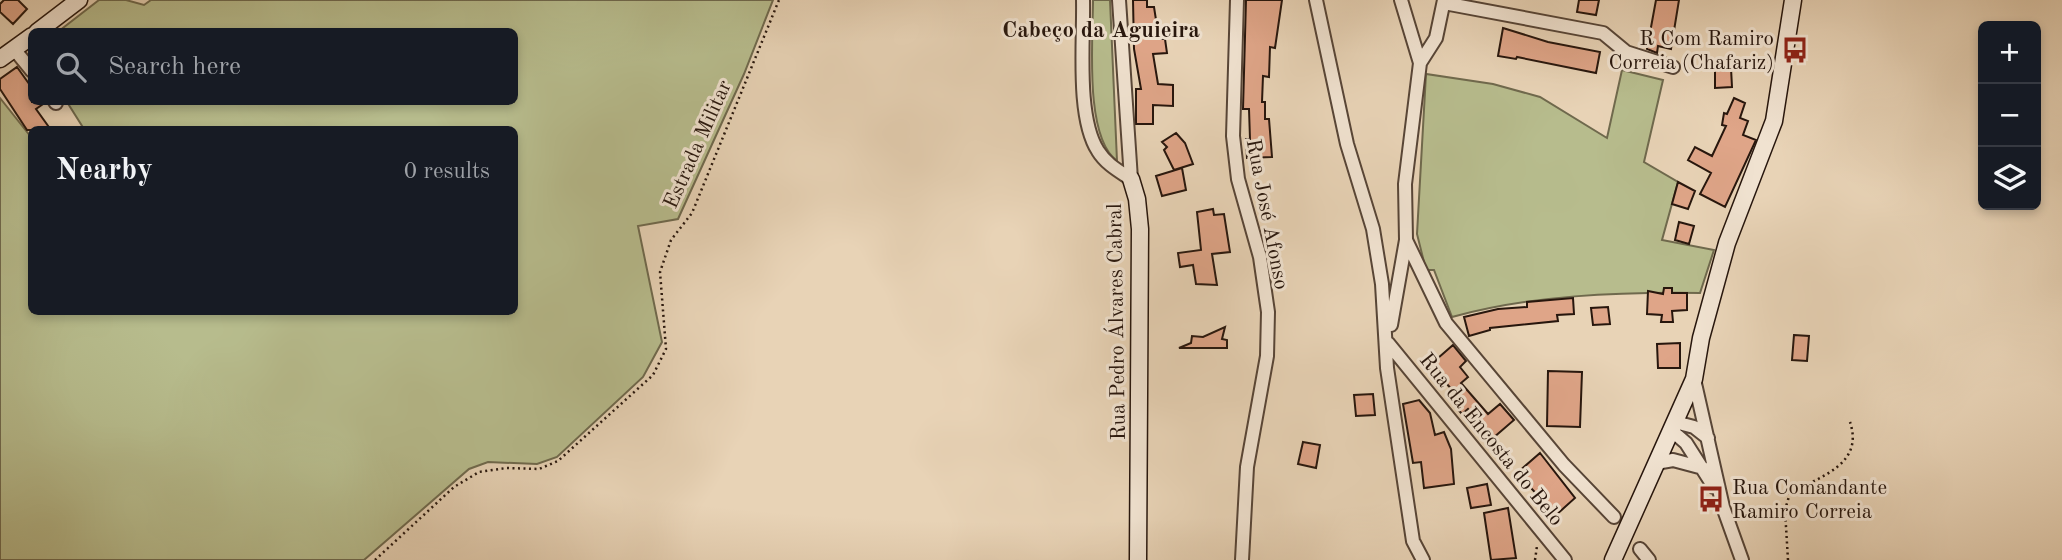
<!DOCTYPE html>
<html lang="en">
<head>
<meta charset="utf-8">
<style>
  body { margin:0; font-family:"Old Standard TT",serif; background:#20242c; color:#f1f3f6 }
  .controls { position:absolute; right:21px; top:21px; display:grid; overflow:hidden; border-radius:10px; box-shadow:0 4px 10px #0003 }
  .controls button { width:63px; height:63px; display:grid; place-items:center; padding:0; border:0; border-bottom:2px solid #363941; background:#171b24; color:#f1f3f6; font:35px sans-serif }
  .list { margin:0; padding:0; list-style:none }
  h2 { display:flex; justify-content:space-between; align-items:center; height:91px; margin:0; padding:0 28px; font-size:30px }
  h2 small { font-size:23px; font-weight:400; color:#9ea1a6 }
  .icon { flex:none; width:38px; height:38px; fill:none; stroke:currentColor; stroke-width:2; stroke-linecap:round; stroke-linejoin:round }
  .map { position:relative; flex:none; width:2062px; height:560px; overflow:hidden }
  .search { position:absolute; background:#171b24; box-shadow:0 4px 10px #0003; left:28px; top:28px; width:490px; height:77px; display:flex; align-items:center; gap:18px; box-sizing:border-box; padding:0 24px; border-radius:10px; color:#9ea1a6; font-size:26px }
  .panel { position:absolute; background:#171b24; box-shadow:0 4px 10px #0003; left:28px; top:126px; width:490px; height:189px; border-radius:10px }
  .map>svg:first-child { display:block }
  .green { fill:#b7bc8d; stroke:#6f694d; stroke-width:2 }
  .building { fill:#dfa588; stroke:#27160d; stroke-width:2 }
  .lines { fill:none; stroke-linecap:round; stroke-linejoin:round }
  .street-casing { stroke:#574537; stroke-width:16 }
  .secondary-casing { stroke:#27160d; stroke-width:19 }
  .path { stroke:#27160d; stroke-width:2.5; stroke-dasharray:2 3.5; stroke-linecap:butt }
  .street { stroke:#f0e2d0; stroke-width:12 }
  .secondary { stroke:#f0e2d0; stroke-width:16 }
  .labels { text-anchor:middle; stroke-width:6; stroke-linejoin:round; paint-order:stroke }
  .poi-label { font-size:21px; fill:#27160d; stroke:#f0e2d0; text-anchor:end }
  .street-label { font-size:21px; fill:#27160d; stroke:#f0e2d0 }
  .neighbourhood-label { font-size:23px; font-weight:bold; fill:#27160d; stroke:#f0e2d0 }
</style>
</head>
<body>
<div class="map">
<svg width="2062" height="560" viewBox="0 0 2062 560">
  <rect width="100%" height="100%" fill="#e8d3b6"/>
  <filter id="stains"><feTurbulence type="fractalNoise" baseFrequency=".00286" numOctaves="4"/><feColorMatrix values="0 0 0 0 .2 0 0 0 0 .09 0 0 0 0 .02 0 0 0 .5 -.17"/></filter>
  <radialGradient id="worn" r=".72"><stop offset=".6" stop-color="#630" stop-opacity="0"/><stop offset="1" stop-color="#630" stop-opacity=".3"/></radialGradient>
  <!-- green -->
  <path class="green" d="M99,0h27l18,5 7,-5h622l-29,74 -66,145 -40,7 24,116 -19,35 -86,80 -20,7 -49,-2 -19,7 -105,91h-364v-462l31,39 1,175h482v-182l-430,-1 -17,-27h447v-70l-455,-1z
    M1093,0h17l7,161c-33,-24 -24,-122 -24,-161z
    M1622,70l41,10 -19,82 34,20 -16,58 52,10 -14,43c-82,-1 -169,2 -248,24l-18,-47h-8l-9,-36 9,-160 67,10 47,13 67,41z"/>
  <!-- building -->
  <path class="building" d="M4,0h14l9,9 -14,15 -13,-12v-8z
    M1133,0h14v7h7l5,32h6l2,14 -14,1 5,30 15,1v21l-20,-1v19h-17v-35h5l-7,-40z
    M1246,0h36l-7,48 -5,-1 -1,30 -6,-1 -1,26h3v17h4l3,38 -25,1 -1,-19h4l-1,-30h-6z
    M1579,0h20l-3,15 -19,-3z
    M1656,0h23l-8,49 -13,-3 -1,7 -10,-4z
    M1503,28l45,14 52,10 -4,21 -79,-16 -1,2 -18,-3z
    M17,67l15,21v14h14l-10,7 15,21h-24l-27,-41v-10z
    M1731,68l1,19 -17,1v-19z
    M1734,98l11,5 -5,15 8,3 -5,14 13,5 -31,67 -25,-13 11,-21 -23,-13 7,-13 17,9 14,-30 -4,-1 2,-12 3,1z
    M1176,133l9,10 8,21 -19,6 -10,-20 3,-3 -5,-5z
    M1182,168l4,22 -24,6 -6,-20z
    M1678,182l17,9 -7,18 -16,-5z
    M1213,209l1,6 10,-1 6,38 -18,2 5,31 -21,-1 -3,-19 -13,2 -2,-14 23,-3 -4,-38z
    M1679,222l15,4 -5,18 -14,-4z
    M1664,288h8v5h15v17l-15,1 1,11h-12l1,-7 -15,-1 1,-23 15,3z
    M1573,298l1,16 -17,1 1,6 -68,7v2l-21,6 -5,-19 34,-8 29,-2v-5z
    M1608,307l2,17 -17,1 -2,-17z
    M1225,327l-3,12 5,1v8h-48l12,-5 1,-7 11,1z
    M1794,335l15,1 -2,25 -15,-1z
    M1680,343v25h-22l-1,-24z
    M1453,345l13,16 -6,6 8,10 -7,6 27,31 12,-10 14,16 -21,18 -25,-29 -6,5 -14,-16 6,-6 -24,-27z
    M1548,371l34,1 -2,55 -33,-1z
    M1373,394l2,21 -19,1 -2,-21z
    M1419,400l11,13 5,22 9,-3 7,17 3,35 -30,4 -3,-26 -8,1 -10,-59z
    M1303,442l17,3 -4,23 -18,-4z
    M1540,453l35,45 -19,17 -39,-42z
    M1487,484l4,21 -20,3 -4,-20z
    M1508,508l8,50 -25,2 -7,-47z"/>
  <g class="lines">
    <!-- street casing -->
    <g class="street-casing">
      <path id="street" d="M1083,0c1,41 -7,117 15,151 8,13 21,20 33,28
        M1119,0l12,179
        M1237,0l-4,136 5,43 22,78 8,55 -1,44 -20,111 -5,93
        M1316,0l31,144 26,85 9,55 5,84 26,173 10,19
        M1444,3l159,30 23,19 47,15
        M14,49l18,22
        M1420,63l16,-25 8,-38
        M55,102l1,1
        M1406,240l40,83 118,142 50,52
        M1391,325l15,-85 -1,-56 15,-121 -19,-63
        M1388,343l177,217
        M1694,379l29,128 19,53
        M1675,422l19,5 14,11
        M1671,430l15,13 28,44
        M1656,463l17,-3 30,8
        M1640,549l9,11"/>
    </g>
    <!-- secondary casing -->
    <g class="secondary-casing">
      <path id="secondary" d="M37,32l42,-32
        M0,59l32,-23
        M1131,179l6,20 3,30 -2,331
        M1613,560l81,-181 7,-41 26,-95 47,-122 19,-121"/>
    </g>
    <!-- path -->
    <path class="path" d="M375,560l79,-73 25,-15 27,-4 33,1 19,-8 95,-86 13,-26 -6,-77 11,-32 21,-27 87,-213
      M1535,560l2,-14
      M1788,560l-3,-50 5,-17c32,-17 74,-29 60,-71"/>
    <!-- street -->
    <use href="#street" class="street"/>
    <!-- secondary -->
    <use href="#secondary" class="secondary"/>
  </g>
  <!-- icons -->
  <defs>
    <g id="bus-bare" transform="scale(2.1)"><path d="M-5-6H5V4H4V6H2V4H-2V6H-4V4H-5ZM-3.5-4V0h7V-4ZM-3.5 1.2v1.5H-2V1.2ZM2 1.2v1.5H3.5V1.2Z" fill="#8f2418" stroke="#f0e2d0" stroke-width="2.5" paint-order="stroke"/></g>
  </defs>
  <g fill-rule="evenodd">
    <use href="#bus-bare" x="1795" y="50"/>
    <use href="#bus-bare" x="1711" y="499"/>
  </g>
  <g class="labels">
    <!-- poi labels -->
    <g class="poi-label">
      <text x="1774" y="45">R Com Ramiro<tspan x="1774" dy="24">Correia (Chafariz)</tspan></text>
      <text x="1732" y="494" text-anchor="start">Rua Comandante<tspan x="1732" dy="24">Ramiro Correia</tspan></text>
    </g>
    <!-- street labels -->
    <g class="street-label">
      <text transform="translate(697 144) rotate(-66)" y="7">Estrada Militar</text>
      <text transform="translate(1268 214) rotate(79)" y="7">Rua José Afonso</text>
      <text transform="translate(1116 322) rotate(-91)" y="7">Rua Pedro Álvares Cabral</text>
      <text transform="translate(1492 439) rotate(51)" y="7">Rua da Encosta do Belo</text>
    </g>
    <!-- neighbourhood labels -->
    <g class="neighbourhood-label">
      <text x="1101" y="37">Cabeço da Aguieira</text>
    </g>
  </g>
  <rect width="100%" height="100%" filter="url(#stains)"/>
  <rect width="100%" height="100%" fill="url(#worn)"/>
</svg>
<div class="controls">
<button>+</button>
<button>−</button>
<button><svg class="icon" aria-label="layers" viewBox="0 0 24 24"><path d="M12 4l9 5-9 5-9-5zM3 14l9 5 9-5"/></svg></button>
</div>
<div class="search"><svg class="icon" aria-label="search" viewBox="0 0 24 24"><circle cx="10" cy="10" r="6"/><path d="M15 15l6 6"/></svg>Search here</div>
<section class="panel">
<h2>Nearby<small>0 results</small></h2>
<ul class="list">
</ul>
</section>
</div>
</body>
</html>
